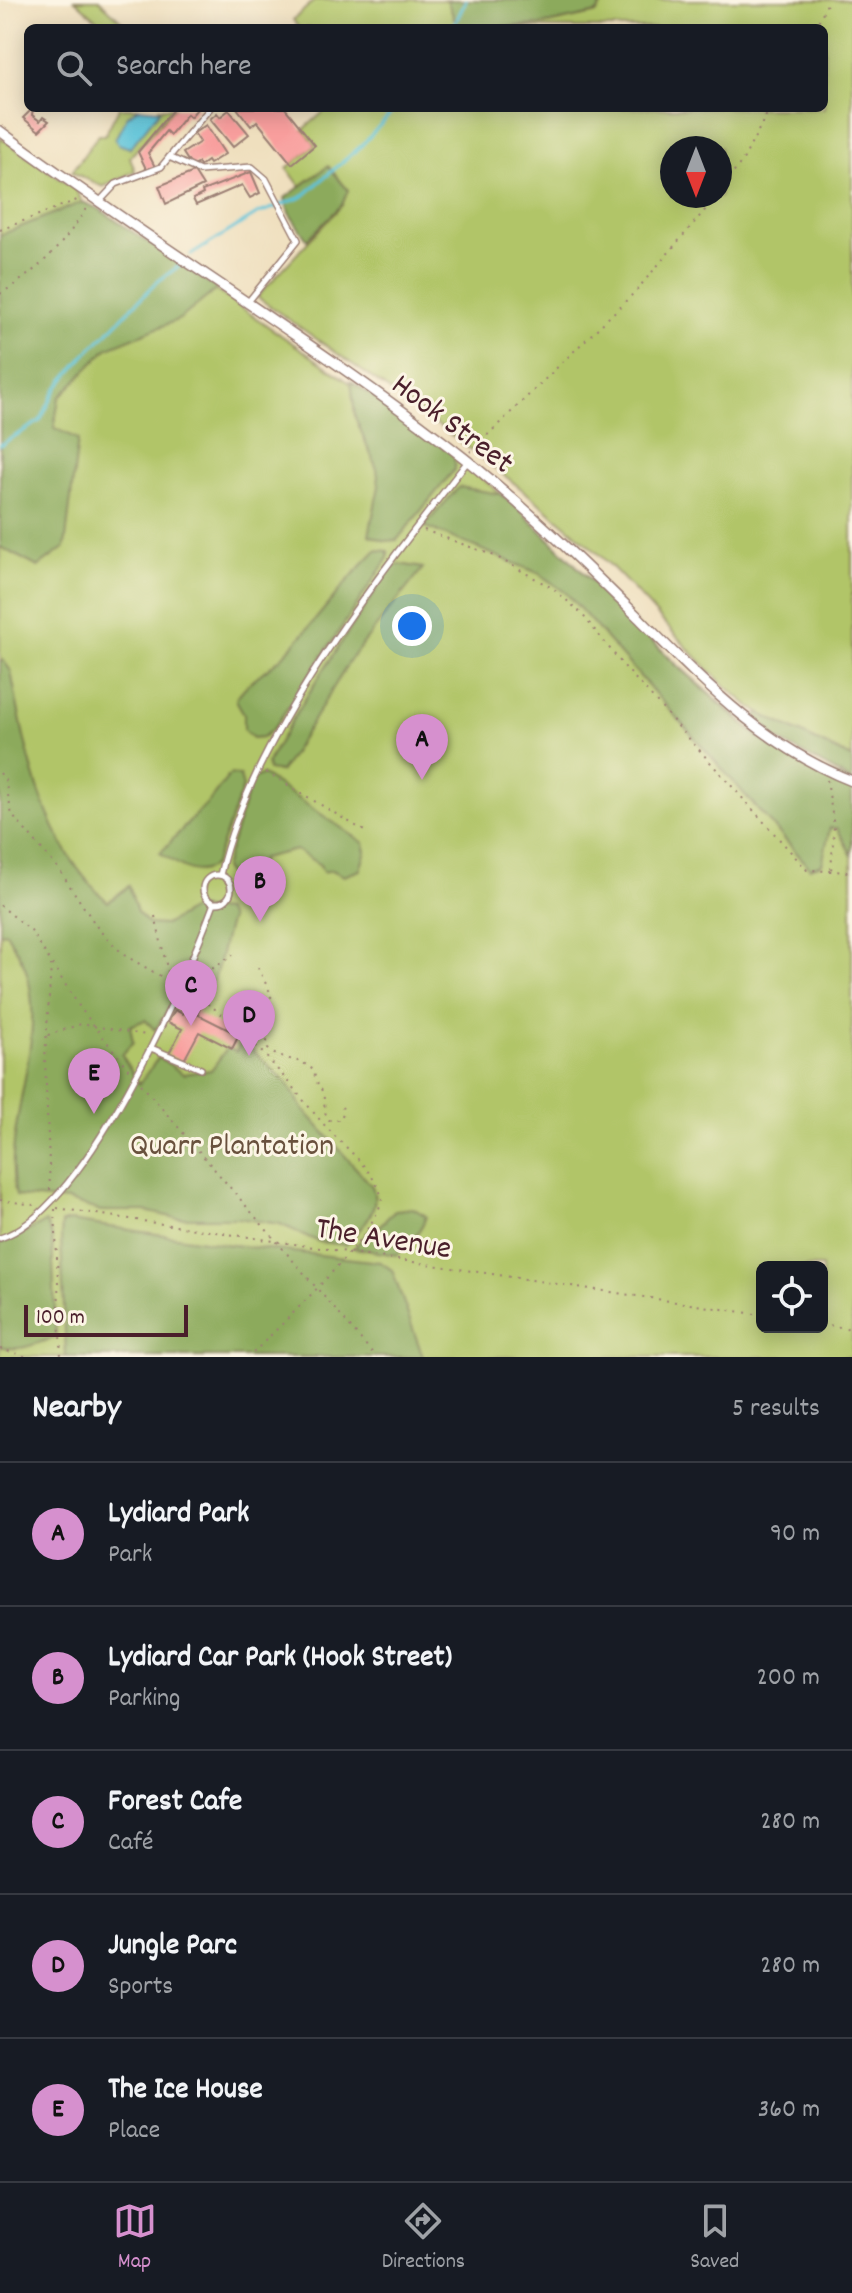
<!DOCTYPE html>
<html lang="en">
<head>
<meta charset="utf-8">
<style>
  body { margin:0; font-family:Dekko,sans-serif; background:#20242c; color:#f1f3f6 }
  .controls { position:absolute; right:24px; bottom:24px; display:grid; overflow:hidden; border-radius:12px; box-shadow:0 4px 20px #0003 }
  .controls button { width:72px; height:72px; display:grid; place-items:center; padding:0; border:0; border-bottom:2px solid #363941; background:#171b24; color:#f1f3f6; font:40px sans-serif }
  .compass { position:absolute; left:660px; top:136px; width:72px; height:72px; border-radius:50%; background:#171b24; box-shadow:0 4px 20px #0003; rotate:180deg }
  .scale { position:absolute; left:24px; bottom:20px; width:164px; box-sizing:border-box; padding-left:8px; border:4px solid #4a1f2b; border-top:0; font-size:22px; line-height:28px; white-space:nowrap; color:#4a1f2b; -webkit-text-stroke:6px #fcf5e5; paint-order:stroke }
  .you { position:absolute; left:412px; top:626px; width:28px; height:28px; margin:-20px; border:6px solid #fff; border-radius:50%; background:#1a73e8; box-shadow:0 0 0 12px #1a73e833 }
  .badge { display:grid; place-items:center; width:52px; height:52px; border-radius:50%; background:#d690ce; color:#111; font-size:26px; font-weight:700 }
  .pin { position:absolute; translate:-50% -66px; filter:drop-shadow(0 2px 4px #0008) }
  .pin::after { content:''; position:absolute; top:42px; width:28px; height:24px; background:inherit; clip-path:polygon(0 0,100% 0,50% 100%) }
  .list { margin:0; padding:0; list-style:none }
  h2 { display:flex; justify-content:space-between; align-items:center; height:104px; margin:0; padding:0 32px; font-size:34px }
  h2 small { font-size:26px; font-weight:400; color:#9ea1a6 }
  .list li { display:grid; grid-template-columns:52px 1fr auto; gap:24px; align-items:center; box-sizing:border-box; height:144px; padding:0 32px; border-top:2px solid #363941 }
  .list b { display:block; font-size:30px; white-space:nowrap }
  .list p { margin:0; font-size:26px; white-space:nowrap; color:#9ea1a6 }
  .list em { font-size:26px; font-style:normal; color:#9ea1a6 }
  .icon { flex:none; width:44px; height:44px; fill:none; stroke:currentColor; stroke-width:2; stroke-linecap:round; stroke-linejoin:round }
  .map { position:relative; flex:none; width:852px; height:1357px; overflow:hidden }
  .search { position:absolute; background:#171b24; box-shadow:0 4px 20px #0003; left:24px; right:24px; top:24px; height:88px; display:flex; align-items:center; gap:20px; box-sizing:border-box; padding:0 28px; border-radius:12px; color:#9ea1a6; font-size:30px }
  .sheet { height:824px; background:#171b24 }
  nav { display:flex; justify-content:space-around; align-items:center; box-sizing:border-box; height:112px; border-top:2px solid #363941; background:#171b24; font-size:22px; color:#9ea1a6 }
  nav a { display:grid; justify-items:center; gap:4px }
  nav .on { color:#d690ce }
  .map>svg:first-child { display:block }
  .green { fill:#b1c568; stroke:#7e724a; stroke-width:2; fill-rule:evenodd }
  .forest { fill:#8caa5c; stroke:#6b6444; stroke-width:2 }
  .water { fill:#5cc3d9; stroke:#537182; stroke-width:2 }
  .lines { fill:none; stroke-linecap:round; stroke-linejoin:round }
  .stream { stroke:#5cc3d9; stroke-width:3 }
  .building { fill:#f89e9d }
  .service-casing { stroke:#9c7f74; stroke-width:8 }
  .minor-casing { stroke:#9c7f74; stroke-width:12 }
  .path { stroke:#9c7f74; stroke-width:2; stroke-dasharray:2 6; stroke-linecap:butt }
  .service { stroke:#fff; stroke-width:5 }
  .minor { stroke:#fff; stroke-width:9 }
  .labels { text-anchor:middle; stroke-width:6; stroke-linejoin:round; paint-order:stroke }
  .street-label { font-size:32px; fill:#4a1f2b; stroke:#fcf5e5 }
  .park-label { font-size:32px; fill:#69513d; stroke:#fcf5e5 }
</style>
</head>
<body>
<div class="map">
<svg width="852" height="1357" viewBox="0 0 852 1357">
  <rect width="100%" height="100%" fill="#fcf5e5"/>
  <filter id="ink" filterUnits="userSpaceOnUse"><feTurbulence type="fractalNoise" baseFrequency=".0125" numOctaves="2"/><feDisplacementMap in="SourceGraphic" scale="16" xChannelSelector="R" yChannelSelector="G"/><feConvolveMatrix kernelMatrix="1 2 1 2 8 2 1 2 1" color-interpolation-filters="sRGB"/></filter>
  <filter id="wash" filterUnits="userSpaceOnUse"><feTurbulence type="fractalNoise" baseFrequency=".006" numOctaves="4" result="noise"/><feDisplacementMap in="SourceGraphic" scale="32" xChannelSelector="R" yChannelSelector="G"/><feGaussianBlur stdDeviation="1.8" result="paint"/><feColorMatrix in="noise" values="0 0 0 0 0 0 0 0 0 0 0 0 0 0 0 0 0 1.4 0 .05"/><feComposite in="paint" operator="in"/></filter>
  <g filter="url(#wash)">
    <rect width="100%" height="100%" fill="#efdfbe"/>
    <!-- green -->
    <path class="green" d="M75,0h24l30,28h-23z
      M315,0h132l11,28h-159l-6,-8z
      M593,0h259v758c-31,-14 -65,-25 -93,-45 -63,-45 -110,-114 -168,-166 -104,-92 -220,-169 -334,-250l85,-92 6,-15 -20,-23 -28,19 -13,-18 28,-23 -12,-15 25,-22h496v-80h-338l56,-3 55,-12 4,-7zM672,148h48v48h-48z
      M119,108h19l-11,9 3,31 29,-40h15l-44,49 5,14 -32,16 -31,-15 26,-37h7z
      M0,137l76,53 6,12 17,7 355,246 64,53 155,153 101,88 78,34v574h-852zM762,1267h60v60h-60z"/>
    <!-- forest -->
    <path class="forest" d="M447,0h146l8,6 -4,7 -55,12 -84,3z
      M328,166l20,24 -6,15 -35,35 -18,-27 -4,-15z
      M82,202l17,7 118,80 -37,30 -72,29 -49,50 -5,30 24,11 -13,108 -27,20 -38,-20v-312z
      M351,381l103,74 1,14 -58,71 -11,1 -17,-6 10,-49 -2,-17 -22,-52z
      M459,487l41,7 18,14 158,157 71,63 27,21 24,13 54,21v73l-15,-28h-7l-8,36 -12,4 -244,-275 -28,-20 -114,-47z
      M376,550l12,1v7l-114,170 -11,9 -10,1 -9,-8v-16l-8,-14c5,-14 32,-31 45,-42 34,-34 61,-75 95,-108z
      M399,564l24,4 -72,91 -63,102 -8,11 -12,-2 -1,-7c38,-67 81,-131 124,-195z
      M3,660l8,11c15,81 32,174 97,231l21,-16 8,26 12,12 16,1 29,-17 31,3 5,8c-7,19 -12,59 -21,72l-35,9 -19,30 -10,-10 -15,6 3,16 -11,13 17,29 20,-27 24,17 28,-4 16,-22 9,4 6,-12 44,42 18,28 68,76c10,24 -11,42 -26,59l-27,-3 -39,-18 -43,-6h-61l-31,-7h-44l-33,-10 -52,-5c-16,-67 33,-153 10,-226 -4,-13 -14,-26 -20,-38l-6,1v-271z
      M759,713l93,45v23l-74,-41 -22,-23z
      M230,774l10,2 3,11 -29,78c-19,15 -37,-2 -54,-12l50,-53z
      M263,775l101,68 2,8 -6,19 -16,6 -12,-6 -9,2 -3,-7 -24,-15 -34,8 -7,26c-12,0 -26,-4 -31,-16l26,-84 5,-7z
      M413,1208l13,8c-3,12 -20,33 -30,39l-42,-7 19,-22h6l17,-16z
      M70,1221l154,23 156,18 12,8 31,87h-357l-5,-120 1,-14z
      M46,1222l6,15 4,101c-21,4 -33,15 -56,8v-102z"/>
    <!-- water -->
    <path class="water" d="M138,108l22,2 -30,38 -12,-4 -3,-5 12,-22z"/>
    <g class="lines">
      <!-- stream -->
      <path class="stream" d="M453,28l13,-28
        M191,255l66,-41 45,-17 59,-51 35,-38
        M0,445l40,-24 16,-32 30,-35 71,-72 22,-16"/>
    </g>
    <g id="blocks">
      <!-- building -->
      <path class="building" d="M33,108l-1,7 8,6 3,-4 6,4 -10,10 -16,-13z
        M174,108h24l-8,9 -3,-3 -17,21 -4,-4 -18,22 7,14 -8,4 -9,-19z
        M237,108h48l30,37 -23,19 -35,-43 -6,5z
        M229,110l20,24 -16,13 -23,-28 7,-6 3,4z
        M206,125l19,29 -16,10 -2,-3 -7,5 -2,-3 -6,4 -9,-14 17,-11 -6,-9z
        M194,172l9,14 -37,18 -7,-18z
        M251,172l9,21 -10,5 -8,-13 -46,20 -3,-6 10,-5 -1,-3z
        M190,1000l11,5 -4,9 42,21 -7,14 -33,-17 -16,30 -15,-7 14,-26 -14,-7 7,-12 8,4z"/>
    </g>
  </g>
  <g filter="url(#ink)">
    <use href="#blocks" fill-opacity="0" stroke="#9c7f74" stroke-width="2"/>
    <g class="lines">
      <!-- service casing -->
      <g class="service-casing">
        <path id="service" d="M169,157l31,14 52,-4 14,12 32,61 -50,62
          M100,201l16,-17 45,-17 49,-59
          M203 889a14 14 0 1 1 28 0a14 14 0 1 1-28 0Z
          M220,875c30,-138 161,-303 248,-414
          M151,1048l50,21
          M0,1238c85,-27 184,-253 214,-335"/>
      </g>
      <!-- minor casing -->
      <g class="minor-casing">
        <path id="minor" d="M0,131c152,113 315,210 464,327 62,49 118,104 174,159 65,65 127,130 214,164"/>
      </g>
      <!-- path -->
      <path class="path" d="M815,28l14,-28
        M720,192l24,-34 26,-50
        M0,230l77,-30
        M0,294c39,-24 65,-50 88,-89
        M470,452l165,-160 82,-96
        M424,530l71,26 59,33 27,24 42,52 184,205 45,2
        M266,772l100,60
        M0,773l5,7 7,35 46,53 41,62 25,25 47,27
        M827,780l7,47 -3,45
        M0,905l31,26 50,78 48,61
        M155,916l15,65
        M192,982l41,-27
        M187,991c55,30 93,82 133,129 21,25 51,45 62,77 -2,36 -105,131 -133,160
        M255,1012l10,13 3,24c14,14 31,6 46,22 2,15 6,13 9,23 3,11 -1,16 6,26h11l4,-9 -2,-4
        M230,1022l25,-10 17,-16 -14,-28
        M48,1035l33,-11 65,11
        M141,1084l235,273
        M50,1190l-5,-131 6,-94
        M0,1200l34,5
        M57,1208l705,107
        M55,1209l6,148
        M822,1324l30,5
        M0,1349l28,8"/>
      <!-- service -->
      <use href="#service" class="service"/>
      <!-- minor -->
      <use href="#minor" class="minor"/>
    </g>
  </g>
  <g class="labels">
    <!-- street labels -->
    <g class="street-label">
      <text transform="translate(454 422) rotate(37)" y="11">Hook Street</text>
      <text transform="translate(384 1236) rotate(9)" y="11">The Avenue</text>
    </g>
    <!-- park labels -->
    <g class="park-label">
      <text x="232" y="1154">Quarr Plantation</text>
    </g>
  </g>
</svg>
<div class="controls">
<button><svg class="icon" aria-label="locate" viewBox="0 0 24 24"><circle cx="12" cy="12" r="6"/><path d="M12 2v4M12 18v4M2 12h4M18 12h4"/></svg></button>
</div>
<svg class="compass" viewBox="-18 -18 36 36"><path d="M0-13l5 13h-10z" fill="#e53935"/><path d="M0 13l5-13h-10z" fill="#9ea1a6"/></svg>
<div class="scale">100 m</div>
<div class="you"></div>
<div class="pin badge" style="left:422px;top:780px">A</div>
<div class="pin badge" style="left:260px;top:922px">B</div>
<div class="pin badge" style="left:191px;top:1026px">C</div>
<div class="pin badge" style="left:249px;top:1056px">D</div>
<div class="pin badge" style="left:94px;top:1114px">E</div>
<div class="search"><svg class="icon" aria-label="search" viewBox="0 0 24 24"><circle cx="10" cy="10" r="6"/><path d="M15 15l6 6"/></svg>Search here</div>
</div>
<section class="sheet">
<h2>Nearby<small>5 results</small></h2>
<ul class="list">
<li><span class="badge">A</span><div><b>Lydiard Park</b><p>Park</p></div><em>90 m</em></li>
<li><span class="badge">B</span><div><b>Lydiard Car Park (Hook Street)</b><p>Parking</p></div><em>200 m</em></li>
<li><span class="badge">C</span><div><b>Forest Cafe</b><p>Café</p></div><em>280 m</em></li>
<li><span class="badge">D</span><div><b>Jungle Parc</b><p>Sports</p></div><em>280 m</em></li>
<li><span class="badge">E</span><div><b>The Ice House</b><p>Place</p></div><em>360 m</em></li>
</ul>
</section>
<nav>
<a class="on"><svg class="icon" aria-label="map" viewBox="0 0 24 24"><path d="M3 6l6-2 6 2 6-2v14l-6 2-6-2-6 2zM9 4v14M15 6v14"/></svg>Map</a>
<a><svg class="icon" aria-label="directions" viewBox="0 0 24 24"><path d="M12 3l9 9-9 9-9-9zM9 14v-3h6M13 9l2 2-2 2"/></svg>Directions</a>
<a><svg class="icon" aria-label="saved" viewBox="0 0 24 24"><path d="M7 4h10v16l-5-4-5 4z"/></svg>Saved</a>
</nav>
</body>
</html>
